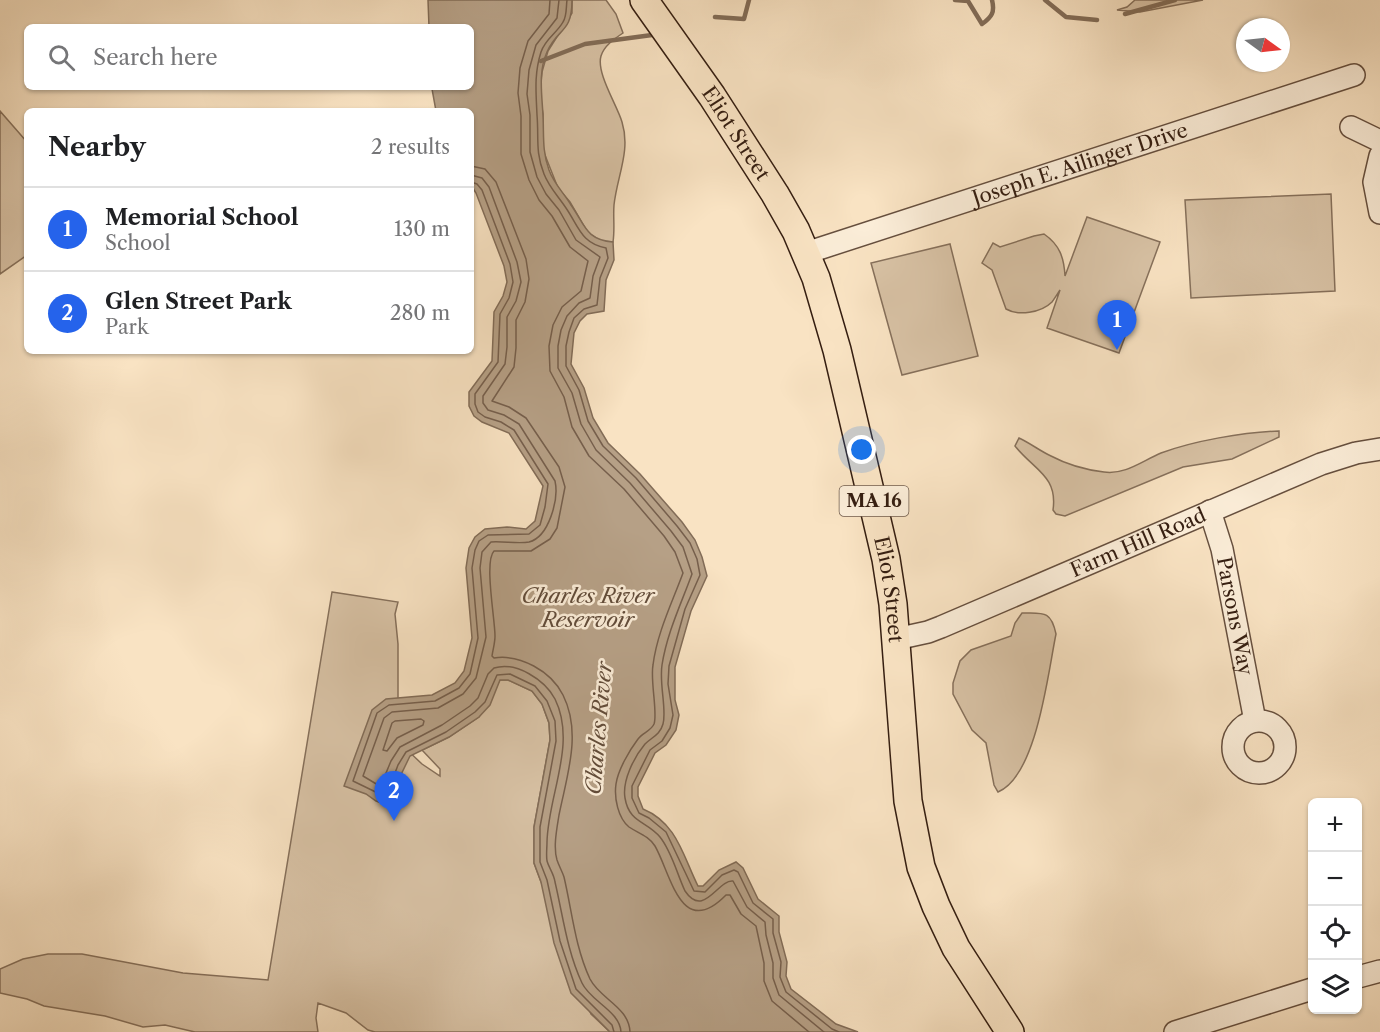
<!DOCTYPE html>
<html lang="en">
<head>
<meta charset="utf-8">
<style>
  body { margin:0; font-family:"Libre Caslon Text",serif; background:#f2f2f2; color:#202124 }
  .controls { position:absolute; right:18px; bottom:18px; display:grid; overflow:hidden; border-radius:9px; box-shadow:0 2px 4px #0004 }
  .controls button { width:54px; height:54px; display:grid; place-items:center; padding:0; border:0; border-bottom:2px solid #e0e0e0; background:#fff; color:#202124; font:30px sans-serif }
  .compass { position:absolute; left:1236px; top:18px; width:54px; height:54px; border-radius:50%; background:#fff; box-shadow:0 2px 4px #0004; rotate:105deg }
  .you { position:absolute; left:862px; top:450px; width:21px; height:21px; margin:-15px; border:4px solid #fff; border-radius:50%; background:#1a73e8; box-shadow:0 0 0 9px #1a73e833 }
  .badge { display:grid; place-items:center; width:39px; height:39px; border-radius:50%; background:#2563eb; color:#fff; font-size:20px; font-weight:700 }
  .pin { position:absolute; translate:-50% -50px; filter:drop-shadow(0 2px 3px #0008) }
  .pin::after { content:''; position:absolute; top:32px; width:21px; height:18px; background:inherit; clip-path:polygon(0 0,100% 0,50% 100%) }
  .list { margin:0; padding:0; list-style:none }
  h2 { display:flex; justify-content:space-between; align-items:center; height:78px; margin:0; padding:0 24px; font-size:26px }
  h2 small { font-size:20px; font-weight:400; color:#757577 }
  .list li { display:grid; grid-template-columns:39px 1fr auto; gap:18px; align-items:center; box-sizing:border-box; height:84px; padding:0 24px; border-top:2px solid #e0e0e0 }
  .list b { display:block; font-size:22px; white-space:nowrap }
  .list p { margin:0; font-size:20px; white-space:nowrap; color:#757577 }
  .list em { font-size:20px; font-style:normal; color:#757577 }
  .icon { flex:none; width:33px; height:33px; fill:none; stroke:currentColor; stroke-width:2; stroke-linecap:round; stroke-linejoin:round }
  .map { position:relative; flex:none; width:1380px; height:1032px; overflow:hidden }
  .search { position:absolute; background:#fff; box-shadow:0 2px 4px #0004; left:24px; top:24px; width:450px; height:66px; display:flex; align-items:center; gap:15px; box-sizing:border-box; padding:0 21px; border-radius:9px; color:#757577; font-size:22px }
  .panel { position:absolute; background:#fff; box-shadow:0 2px 4px #0004; left:24px; top:108px; width:450px; height:246px; border-radius:9px }
  .map>svg:first-child { display:block }
  .green { fill:#d8c2a5; stroke:#86705b; stroke-width:1.5 }
  .water { fill:#b6a086; stroke:#826c57; stroke-width:1.5 }
  .lines { fill:none; stroke-linecap:round; stroke-linejoin:round }
  .shore { stroke:#765f4c; stroke-width:1.5 }
  .stream { stroke:#826c57; stroke-width:4.5 }
  .minor-casing { stroke:#664f3e; stroke-width:24 }
  .major-casing { stroke:#351e11; stroke-width:30 }
  .minor { stroke:#fbedd8; stroke-width:21 }
  .major { stroke:#f9e3c3; stroke-width:27 }
  .labels { text-anchor:middle; stroke-width:5; stroke-linejoin:round; paint-order:stroke }
  .shield { fill:#fbedd8; stroke:#705c4d; stroke-width:1.5 }
  .shield-label { font-size:18px; font-weight:bold; fill:#351e11 }
  .street-label { font-size:20px; fill:#351e11; stroke:#fbedd8 }
  .water-label { font-size:21px; font-style:italic; fill:#624c3a; stroke:#fbedd8 }
</style>
</head>
<body>
<div class="map">
<svg width="1380" height="1032" viewBox="0 0 1380 1032">
  <rect width="100%" height="100%" fill="#f9e3c3"/>
  <filter id="stains"><feTurbulence type="fractalNoise" baseFrequency=".00333" numOctaves="4"/><feColorMatrix values="0 0 0 0 .2 0 0 0 0 .09 0 0 0 0 .02 0 0 0 .5 -.17"/></filter>
  <radialGradient id="worn" r=".72"><stop offset=".6" stop-color="#630" stop-opacity="0"/><stop offset="1" stop-color="#630" stop-opacity=".3"/></radialGradient>
  <!-- green -->
  <path class="green" d="M572,0h34l10,14 7,19c-9,6 -19,13 -22,23 -5,17 16,49 21,66 9,29 -5,54 -8,83 -1,12 1,24 -1,37l-12,-1 -13,-8 -18,-31 -12,-14 -15,-38v-36l-3,-20 2,-22 6,-21 24,-38z
    M1135,0h68l-63,12 -23,-2 10,-3z
    M0,111l27,31v113l-27,19z
    M1331,194l4,97 -144,7 -6,-98z
    M1087,217l73,25 -41,111 -72,-25 13,-38c-2,3 -5,8 -8,12 -11,11 -34,14 -46,7l-14,-39 -10,-7 11,-20 7,4 34,-11 10,-2c16,11 20,24 21,42z
    M950,244l28,112 -76,19 -31,-112z
    M1279,431v6l-47,22 -49,8 -118,49 -9,-2 -3,-4c5,-34 -19,-40 -38,-64l4,-8c11,5 21,13 32,18 15,8 36,14 53,16 21,3 38,-11 57,-19 32,-12 83,-21 118,-22z
    M332,592l66,10 -3,12 3,30v60l5,42 19,18 18,12v-7l-18,-19 27,-13 30,-20 21,-37h8l24,11 10,13 7,19 1,17 -16,87v36l57,151 19,18h-235l-7,-2 -22,-17 -28,-10 -2,15 2,14h-123l-30,-7 -22,2 -38,-11 -61,-10 -17,-7 -27,-6v-24l23,-10 25,-5h34l101,19 85,7z
    M1022,613c21,0 29,-3 34,21 -8,38 -19,142 -58,158l-4,-7 -8,-42 -14,-13 -19,-36v-11l7,-22 11,-11 40,-14 4,-13z"/>
  <!-- water -->
  <path class="water" d="M428,0h144c0,34 -14,27 -25,52 -9,20 -5,42 -4,64 1,19 -1,35 6,54 5,14 15,23 22,35 14,20 15,35 42,37l1,18 -8,20 -2,31 -17,3 -7,7 -6,12 -3,31 13,24 9,30 15,25 32,31 42,48 13,18 7,17 5,19 -16,35 -16,56v33l4,15 -3,15 -10,15 -11,8 -17,34v9l5,13c34,14 40,47 55,77h5l16,-16 17,-8 7,6 15,31 21,17v16l8,30 -1,14 5,13 45,35 22,8h-248l-39,-39 -17,-50 -13,-61 -7,-19v-36l16,-87 -1,-17 -7,-19 -10,-13 -24,-11h-8l-10,25 -11,12 -30,20 -39,19 -15,31 -3,15 -5,3 -11,-4 -10,-7 -22,-8 28,-76 14,-11 46,-4 23,-12 9,-12 8,-33 -6,-70 3,-20 6,-11 10,-8 22,-2 19,2 9,-8 8,-35 -34,-53 -27,-11 -8,-6 -5,-10v-14l23,-31 2,-49 9,-16 4,-14 -3,-16 -28,-73 -5,-8v-74h-35l-4,-22v-2h39v-60h-42z"/>
  <g class="lines">
    <!-- shore -->
    <path class="shore" d="M550,0l-1,14 -21,27 -8,27 -2,25 3,23v38l8,26 10,20 13,16 18,31 18,14 -7,30 -19,16 -9,18 -4,21 1,25 14,26 8,30 17,29 35,33 40,47 11,16 8,21c-11,30 -26,60 -30,92 -3,15 5,49 1,59 -3,7 -12,9 -16,15 -9,12 -20,31 -22,45 -2,14 2,34 13,43 9,6 20,9 26,19 16,28 26,95 71,49h4l11,19 15,12 8,37v18l8,20 37,31
      M559,0l-2,18 -21,27 -7,25 -2,24 3,21v37l7,25 9,17 13,16 17,30 24,17 -7,19 -3,22 -11,5 -12,13 -6,14 -3,16v22l14,25 9,31 15,26 34,33 41,48 12,16 9,27c-11,30 -25,59 -30,91 -3,19 5,45 1,59 -3,11 -11,13 -18,20 -11,13 -23,37 -20,54 4,25 22,23 35,39 12,15 17,37 25,54 19,28 33,-12 48,-10l14,26 18,15 1,13 7,28v15l6,17 45,37
      M567,0c-1,7 0,16 -4,22 -6,11 -18,17 -22,30 -7,22 -5,40 -4,63 2,23 -2,36 7,59 5,13 14,22 22,34 13,19 15,35 40,40l2,10 -8,20 -3,27 -13,4 -10,9 -5,14 -3,14v20l13,24 9,31 15,25 33,32 41,48 13,17 7,16 3,16 -15,34 -16,57 -1,18 5,31 -3,13 -8,13 -12,9 -18,36v12l7,15 10,5 17,14 28,59 11,1 17,-17 12,-5 4,2 15,31 20,16v14l8,29 -1,15 6,15 46,37 7,3
      M471,166l14,3 11,13 30,77 3,20 -4,23 -9,18v28l-2,19 -22,34 17,6 17,11 33,49 6,20 -8,41 -7,11 -19,12h-37c-10,10 1,68 1,85 0,7 -2,13 -3,20l2,2c26,-4 57,13 69,37 19,38 4,80 -4,120 -2,13 -6,32 -2,45 2,6 5,11 7,17 8,34 11,70 26,102 10,20 39,28 40,53
      M471,175l11,3 7,9 28,75 4,20 -5,19 -9,16v30l-2,17 -22,32v7l5,7 16,5 15,9 36,57c4,18 -6,56 -26,61 -10,2 -27,-1 -38,0l-9,10 -2,16 6,69 -10,41 -13,16 -25,14 -46,4 -8,6 -21,58 15,9h3l10,-24 9,-14 42,-22 28,-19 8,-8 10,-24 6,-6c22,-7 51,12 61,31 22,45 -7,96 -8,143 0,6 -1,13 0,19 2,7 7,13 8,21 8,34 12,69 27,101 8,18 38,28 39,49
      M471,182l6,2 5,6 28,74 3,18 -4,16 -9,16 -2,48 -23,32v10l3,8 7,5 16,5 13,8 34,54 -3,23 -5,18 -11,9 -41,1 -9,6 -4,9 -3,18 6,70 -8,36 -11,14 -24,13 -46,4 -12,8 -24,68 33,16 12,-32 8,-13 40,-20 29,-20 10,-10 12,-27 13,-1 25,12 12,15 8,20 1,20 -16,86v35l7,18 13,61 16,48 36,36 2,7
      M421,719l3,2 -1,4 -26,13 -10,13 -4,-1 9,-27 3,-2z"/>
    <!-- stream -->
    <path class="stream" d="M955,0l13,1 14,23c10,-7 13,-12 10,-24
      M1045,0l21,17 31,3
      M1125,14l50,-14
      M715,17l29,2 5,-19
      M541,61l44,-17 67,-9"/>
    <!-- minor casing -->
    <g class="minor-casing">
      <g id="minor">
        <path d="M1351,127l29,14"/>
        <path d="M1380,156l-6,26 6,31"/>
        <path id="s1" d="M806,253l548,-178"/>
        <path id="s2" d="M1210,511l12,38 33,172"/>
        <path id="s3" d="M896,639l32,-7 13,-5 380,-163 35,-11 24,-4"/>
        <circle cx="1259" cy="747" r="26"/>
        <path d="M1358,977l22,-6"/>
        <path d="M1175,1032l137,-43"/>
      </g>
    </g>
    <!-- major casing -->
    <g class="major-casing">
      <g id="major">
        <path id="s4" d="M644,0l68,96 63,98 21,37 20,47 21,72 49,209 7,45 15,197 13,66 15,39 20,42 54,84"/>
      </g>
    </g>
    <!-- minor -->
    <use href="#minor" class="minor"/>
    <!-- major -->
    <use href="#major" class="major"/>
  </g>
  <g class="labels">
    <!-- shield labels -->
    <rect class="shield" x="839.5" y="486" width="69" height="30" rx="4.5"/>
    <g class="shield-label">
      <text x="874" y="507">MA 16</text>
    </g>
    <!-- street labels -->
    <g class="street-label">
      <text dy="7" stroke="none"><textPath href="#s4" startOffset="162">Eliot Street</textPath></text>
      <text dy="7" stroke="none"><textPath href="#s1" startOffset="288">Joseph E. Ailinger Drive</textPath></text>
      <text dy="7" stroke="none"><textPath href="#s3" startOffset="261">Farm Hill Road</textPath></text>
      <text dy="7" stroke="none"><textPath href="#s4" startOffset="648">Eliot Street</textPath></text>
      <text dy="7" stroke="none"><textPath href="#s2" startOffset="108">Parsons Way</textPath></text>
    </g>
    <!-- water labels -->
    <g class="water-label">
      <text x="588" y="603">Charles River<tspan x="588" dy="24">Reservoir</tspan></text>
      <text transform="translate(599 728) rotate(-85)" y="7">Charles River</text>
    </g>
  </g>
  <rect width="100%" height="100%" filter="url(#stains)"/>
  <rect width="100%" height="100%" fill="url(#worn)"/>
</svg>
<div class="controls">
<button>+</button>
<button>−</button>
<button><svg class="icon" aria-label="locate" viewBox="0 0 24 24"><circle cx="12" cy="12" r="6"/><path d="M12 2v4M12 18v4M2 12h4M18 12h4"/></svg></button>
<button><svg class="icon" aria-label="layers" viewBox="0 0 24 24"><path d="M12 4l9 5-9 5-9-5zM3 14l9 5 9-5"/></svg></button>
</div>
<svg class="compass" viewBox="-18 -18 36 36"><path d="M0-13l5 13h-10z" fill="#e53935"/><path d="M0 13l5-13h-10z" fill="#757577"/></svg>
<div class="you"></div>
<div class="pin badge" style="left:1117px;top:350px">1</div>
<div class="pin badge" style="left:394px;top:821px">2</div>
<div class="search"><svg class="icon" aria-label="search" viewBox="0 0 24 24"><circle cx="10" cy="10" r="6"/><path d="M15 15l6 6"/></svg>Search here</div>
<section class="panel">
<h2>Nearby<small>2 results</small></h2>
<ul class="list">
<li><span class="badge">1</span><div><b>Memorial School</b><p>School</p></div><em>130 m</em></li>
<li><span class="badge">2</span><div><b>Glen Street Park</b><p>Park</p></div><em>280 m</em></li>
</ul>
</section>
</div>
</body>
</html>
